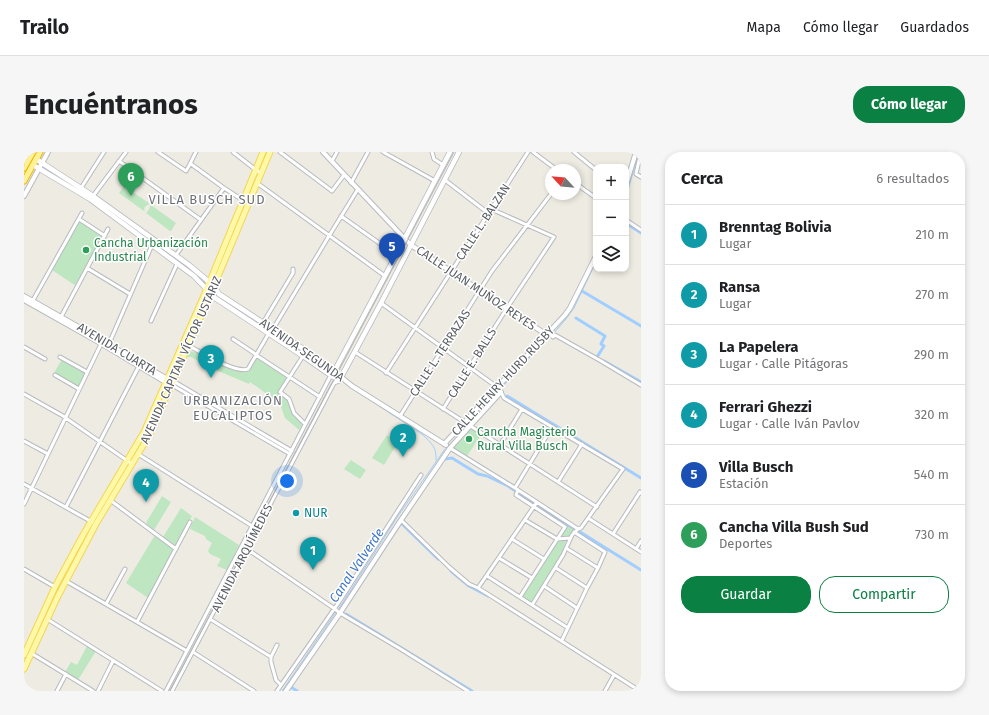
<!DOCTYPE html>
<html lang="es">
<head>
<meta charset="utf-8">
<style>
  body { margin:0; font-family:"Fira Sans",sans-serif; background:#f6f6f6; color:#202124 }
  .controls { position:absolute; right:12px; top:12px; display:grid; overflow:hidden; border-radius:8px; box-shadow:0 2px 6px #0003 }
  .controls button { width:36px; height:36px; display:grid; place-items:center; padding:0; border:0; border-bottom:1px solid #e0e0e0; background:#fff; color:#202124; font:20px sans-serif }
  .compass { position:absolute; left:521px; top:12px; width:36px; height:36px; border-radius:50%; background:#fff; box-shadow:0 2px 6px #0003; rotate:296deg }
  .you { position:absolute; left:263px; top:329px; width:14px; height:14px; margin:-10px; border:3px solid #fff; border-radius:50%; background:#1a73e8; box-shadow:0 0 0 6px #1a73e833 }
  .badge { display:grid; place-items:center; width:26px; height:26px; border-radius:50%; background:#0b8043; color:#fff; font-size:13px; font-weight:700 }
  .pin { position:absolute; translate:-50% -33px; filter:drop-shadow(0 1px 2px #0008) }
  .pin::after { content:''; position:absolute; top:21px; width:14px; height:12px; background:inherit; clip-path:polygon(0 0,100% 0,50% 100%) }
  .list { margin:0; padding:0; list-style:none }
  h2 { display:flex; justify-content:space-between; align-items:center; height:52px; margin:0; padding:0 16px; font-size:17px }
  h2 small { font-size:13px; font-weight:400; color:#757577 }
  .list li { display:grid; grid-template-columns:26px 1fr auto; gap:12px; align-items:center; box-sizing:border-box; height:60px; padding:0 16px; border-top:1px solid #e0e0e0 }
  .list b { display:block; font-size:15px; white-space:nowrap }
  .list p { margin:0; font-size:13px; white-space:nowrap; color:#757577 }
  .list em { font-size:13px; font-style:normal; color:#757577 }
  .actions { display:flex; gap:8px; padding:12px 16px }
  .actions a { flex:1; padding:9px 0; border:1px solid #0b8043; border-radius:16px; text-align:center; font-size:14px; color:#0b8043 }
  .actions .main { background:#0b8043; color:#fff }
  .icon { flex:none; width:22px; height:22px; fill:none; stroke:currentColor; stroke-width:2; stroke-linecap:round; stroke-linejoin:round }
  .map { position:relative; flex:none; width:617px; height:539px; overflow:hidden; border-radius:16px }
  header { display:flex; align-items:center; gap:24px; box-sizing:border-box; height:56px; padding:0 20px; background:#fff; border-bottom:1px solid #e0e0e0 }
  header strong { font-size:19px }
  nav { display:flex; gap:22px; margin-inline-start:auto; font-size:14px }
  .intro { display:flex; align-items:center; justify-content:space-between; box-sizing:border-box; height:96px; padding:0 24px }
  h1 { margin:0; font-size:28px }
  .button { padding:10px 18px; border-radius:16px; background:#0b8043; color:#fff; font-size:14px; font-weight:700 }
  main { display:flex; gap:24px; padding:0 24px }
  aside { flex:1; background:#fff; border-radius:16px; box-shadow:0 2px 6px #0003 }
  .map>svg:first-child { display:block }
  .green { fill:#bde6c1 }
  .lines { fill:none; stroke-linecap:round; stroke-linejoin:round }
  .stream { stroke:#a1ceff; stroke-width:1 }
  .canal { stroke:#a1ceff; stroke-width:3 }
  .minor-casing { stroke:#b7babf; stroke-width:5 }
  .tertiary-casing { stroke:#b7babf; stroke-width:6 }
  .secondary-casing { stroke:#b8bbc1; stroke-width:6 }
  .primary-casing { stroke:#f5d553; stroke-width:7 }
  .trunk-casing { stroke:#f0b800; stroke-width:7 }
  .minor { stroke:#fff; stroke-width:3 }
  .tertiary { stroke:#fff; stroke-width:4 }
  .secondary { stroke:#fff; stroke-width:4.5 }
  .primary { stroke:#fff8a6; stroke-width:5 }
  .trunk { stroke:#fff197; stroke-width:5 }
  .tram { stroke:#b5b6b6; stroke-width:1 }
  .leisure-dot { fill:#2e9e5b; stroke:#fff; stroke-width:1.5 }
  .culture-dot { fill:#0f9aa8; stroke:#fff; stroke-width:1.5 }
  .labels { text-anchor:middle; stroke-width:3; stroke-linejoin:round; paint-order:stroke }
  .street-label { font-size:12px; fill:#5a5e63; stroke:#fff }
  .leisure-label { font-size:12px; fill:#27864d; stroke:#fff; text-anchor:start }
  .culture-label { font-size:12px; fill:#0d838f; stroke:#fff; text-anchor:start }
  .neighbourhood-label { font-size:13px; letter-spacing:1px; fill:#6b7076; stroke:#fff }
  .water-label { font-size:13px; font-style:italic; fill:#4076c6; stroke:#fff }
</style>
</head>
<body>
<header>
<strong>Trailo</strong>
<nav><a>Mapa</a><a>Cómo llegar</a><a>Guardados</a></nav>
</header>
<div class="intro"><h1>Encuéntranos</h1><a class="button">Cómo llegar</a></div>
<main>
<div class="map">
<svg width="617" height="539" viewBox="0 0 617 539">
  <rect width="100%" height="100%" fill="#eeece2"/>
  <!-- green -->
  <path class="green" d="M100,34l26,18 -3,1 -3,3 1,2 -1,1 -25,-18z
    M127,53l25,18 -5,8h-1l-24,-18c3,-3 3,-4 5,-8z
    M55,70h2l20,13 1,4 -26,47 -24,-16z
    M165,199l9,2 11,6 33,12c8,1 10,-7 14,-13h1l29,19 1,1 -9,14 10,8 6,15 9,8 -4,7 -14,-12 -5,-14 -13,-10 -17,-12 -1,2 -40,-17 -18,-10h-4z
    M38,207l23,14 -6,14 -25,-14z
    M445,277h2l10,6 -14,21 -14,-9z
    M363,283l11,7 -14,23 -12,-7z
    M327,308l15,10 -6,9 -16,-10z
    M138,344l9,6 -17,28 -8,-7z
    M157,356l11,8 -16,29h-2l-11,-8z
    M171,365l44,28 -12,25 -10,-4 4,-7 -11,-5 -2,-3 4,-8 -6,-4 -1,-3 -15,-7z
    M66,373h1l2,1 -51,98 -1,-2 15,-31z
    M543,373l7,5 -8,11 -5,14 -29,48 -10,-6z
    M131,383l18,14v2l-25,47 -22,-15z
    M63,494l9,5 -18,29 -13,-8 6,-10 6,3z"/>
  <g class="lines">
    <!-- stream -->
    <path class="stream" d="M18,15l39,24
      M602,45l13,-45
      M95,66l70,50 16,15
      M191,139l5,6 49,33
      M530,181l12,-14 8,-11 22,-46
      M250,182l32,20
      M288,206l6,4
      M478,235l47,-50
      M328,236l71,47c8,8 14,12 13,25
      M314,458l60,-94 47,-67
      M258,539l54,-79"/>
    <!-- canal -->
    <path class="canal" d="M602,71l15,10
      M558,139l59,35
      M552,166l29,18 -4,8 3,2 -7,11
      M580,209l37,21
      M483,244l134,82
      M421,307l7,-1 26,16 9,2 21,10 25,17
      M513,353l36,23
      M377,371l37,36
      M556,380l61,38
      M427,419l18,15 19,10
      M322,462l126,77
      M267,535l6,4"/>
    <!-- minor casing -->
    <g class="minor-casing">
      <path id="minor" d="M134,0l28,19c4,-6 6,-12 10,-19
        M209,0l23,18 5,3
        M256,0l52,39 12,-16
        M359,0l52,29
        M408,0l2,7 9,6
        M509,0l24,18
        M550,0l22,18
        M617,0l-5,22 5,3
        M95,9l82,59
        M308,9l5,-9
        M167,12l33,24 20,13
        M421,28l43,33
        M233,31l128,93
        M327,31l17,-31
        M551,31l21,15
        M57,36l23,-36
        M69,44l33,-44
        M317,64l55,39
        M55,67l26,17
        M602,68l15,10
        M152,103l48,-67
        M63,116l43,26
        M8,150l50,-89
        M357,151l116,84
        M37,165l47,-88
        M127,169l26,-57
        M239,171l30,-50v-4
        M525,181l4,4 2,-2 46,26 40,24
        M246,182l59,-98 29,-47
        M209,187l24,16
        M159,191c14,6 51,31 65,26l21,-36
        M84,194l44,-101
        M0,195l21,12
        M331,200l242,155
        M232,203l64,42
        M279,204l-23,36 9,7 5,14 11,11
        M36,205l27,15
        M362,221l142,-221
        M31,223l24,14
        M149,229l119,70
        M148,233l118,69
        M477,240l3,6 18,11 101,60 -42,59 -3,1 -6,6 -9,20 -31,50
        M0,242l39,22 69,48
        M419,257l64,-101 47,-71 -63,-28
        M376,264l92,-145 59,-77
        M0,289l24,13
        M476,293l22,-36
        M426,296l65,40 63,41
        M114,302l114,72
        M534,330l24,-38
        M0,332l68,38
        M491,336l37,-61
        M494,338l-2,5 49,32 -45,70
        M86,348l66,49
        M0,352l78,-162
        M42,355l73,-141
        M564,366l53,34
        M377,368l48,47 14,12 6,5 9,4 16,10 146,93
        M501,368l32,19 13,-1
        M589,382l27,-42 1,1
        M488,387l32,20
        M542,396l32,20
        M223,397l85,58 8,6 59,35 69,43
        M612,397l5,-8
        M475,406l33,20
        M532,416l31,20
        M0,417l31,18
        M463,424l81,52
        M42,429l121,70
        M520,434l33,22
        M454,436l59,-86
        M82,452l19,-35
        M23,467l115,72
        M186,467l61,38
        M113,470l53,-100
        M538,488l25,-52 11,-20 7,-16 -31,-20
        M253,493l-6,12v5l5,18 5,5
        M169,500l61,39
        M7,501l62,38
        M33,539l9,-17
        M74,539l15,-30
        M142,539l165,-316
        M148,539l162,-308 5,-2
        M253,539l62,-89 82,-127
        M581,539l9,-16"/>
    </g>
    <!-- tertiary casing -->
    <g class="tertiary-casing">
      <path id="tertiary" d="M299,0l82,87 6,6 136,90
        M602,33l10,-33
        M0,44l24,-44
        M0,144l74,42 71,42
        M0,148l78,44 65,39
        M317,225l11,9 94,59
        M420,292l121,-129 5,-7 26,-52
        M262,539l54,-78 61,-93 49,-72 51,-56 -4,-5"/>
    </g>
    <!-- secondary casing -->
    <g class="secondary-casing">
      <path id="secondary" d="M1,0l6,3
        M12,7l57,37 60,43 36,26 25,21 5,8 92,60 30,23
        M9,13l57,34 104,77 21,22 88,58 36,25 42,-78 78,-151
        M310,220l51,-96 65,-124"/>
    </g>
    <!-- primary casing -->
    <g class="primary-casing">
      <path id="primary" d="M0,503l31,-68 28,-52 61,-103 59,-134 60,-146
        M0,517l34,-73 38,-72 54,-90 64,-148 56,-134"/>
    </g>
    <!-- trunk casing -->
    <g class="trunk-casing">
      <path id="trunk" d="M0,16l9,-16
        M0,29l16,-29"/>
    </g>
    <!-- minor -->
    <use href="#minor" class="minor"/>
    <!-- tertiary -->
    <use href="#tertiary" class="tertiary"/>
    <!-- secondary -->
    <use href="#secondary" class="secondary"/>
    <!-- primary -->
    <use href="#primary" class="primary"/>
    <!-- trunk -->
    <use href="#trunk" class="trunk"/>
    <!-- tram -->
    <path class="tram" d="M146,539l284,-539"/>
  </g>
  <!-- markers -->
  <g class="leisure-dot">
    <circle cx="62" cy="98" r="4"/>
    <circle cx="445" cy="287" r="4"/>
  </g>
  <circle class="culture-dot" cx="272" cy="361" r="4"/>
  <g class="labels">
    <!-- street labels -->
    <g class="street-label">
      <text transform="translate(459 70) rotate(-57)" y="4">CALLE L. BALZAN</text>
      <text transform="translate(452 136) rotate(34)" y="4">CALLE JUAN MUÑOZ REYES</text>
      <text transform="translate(93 197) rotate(31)" y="4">AVENIDA CUARTA</text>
      <text transform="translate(278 198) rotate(35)" y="4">AVENIDA SEGUNDA</text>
      <text transform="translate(416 201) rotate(-57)" y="4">CALLE L. TERRAZAS</text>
      <text transform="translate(157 208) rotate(-66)" y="4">AVENIDA CAPITAN VÍCTOR USTARIZ</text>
      <text transform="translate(448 211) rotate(-58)" y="4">CALLE E. BALLS</text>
      <text transform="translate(479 229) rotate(-47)" y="4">CALLE HENRY HURD RUSBY</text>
      <text transform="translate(218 406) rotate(-63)" y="4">AVENIDA ARQUÍMEDES</text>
    </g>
    <!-- leisure labels -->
    <g class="leisure-label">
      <text x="70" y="95">Cancha Urbanización<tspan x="70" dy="14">Industrial</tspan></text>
      <text x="453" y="284">Cancha Magisterio<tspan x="453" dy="14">Rural Villa Busch</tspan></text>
    </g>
    <!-- culture labels -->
    <g class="culture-label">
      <text x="280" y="365">NUR</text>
    </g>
    <!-- neighbourhood labels -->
    <g class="neighbourhood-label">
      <text x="183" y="52">VILLA BUSCH SUD</text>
      <text x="209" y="253">URBANIZACIÓN<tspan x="209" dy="15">EUCALIPTOS</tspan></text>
    </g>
    <!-- water labels -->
    <g class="water-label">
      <text transform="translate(332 413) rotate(-56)" y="5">Canal Valverde</text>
    </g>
  </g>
</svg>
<div class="controls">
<button>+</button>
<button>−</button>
<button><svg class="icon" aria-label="layers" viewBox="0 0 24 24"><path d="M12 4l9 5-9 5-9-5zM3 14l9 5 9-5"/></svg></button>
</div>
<svg class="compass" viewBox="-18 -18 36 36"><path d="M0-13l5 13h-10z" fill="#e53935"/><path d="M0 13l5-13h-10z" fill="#757577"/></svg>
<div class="you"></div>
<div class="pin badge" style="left:289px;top:418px;background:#0f9aa8">1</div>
<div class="pin badge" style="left:379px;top:305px;background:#0f9aa8">2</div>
<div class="pin badge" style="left:187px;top:226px;background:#0f9aa8">3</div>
<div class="pin badge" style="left:122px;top:350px;background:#0f9aa8">4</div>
<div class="pin badge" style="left:368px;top:114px;background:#1a4fb4">5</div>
<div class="pin badge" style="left:107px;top:44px;background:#2e9e5b">6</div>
</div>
<aside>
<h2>Cerca<small>6 resultados</small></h2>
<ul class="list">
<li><span class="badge" style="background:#0f9aa8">1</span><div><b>Brenntag Bolivia</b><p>Lugar</p></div><em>210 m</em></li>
<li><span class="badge" style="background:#0f9aa8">2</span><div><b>Ransa</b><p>Lugar</p></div><em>270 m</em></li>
<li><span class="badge" style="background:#0f9aa8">3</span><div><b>La Papelera</b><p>Lugar · Calle Pitágoras</p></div><em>290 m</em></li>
<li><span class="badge" style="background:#0f9aa8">4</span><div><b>Ferrari Ghezzi</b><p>Lugar · Calle Iván Pavlov</p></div><em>320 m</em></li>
<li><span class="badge" style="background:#1a4fb4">5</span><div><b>Villa Busch</b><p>Estación</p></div><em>540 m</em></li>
<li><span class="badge" style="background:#2e9e5b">6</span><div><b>Cancha Villa Bush Sud</b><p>Deportes</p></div><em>730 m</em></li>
</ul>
<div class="actions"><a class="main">Guardar</a><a>Compartir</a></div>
</aside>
</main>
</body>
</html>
